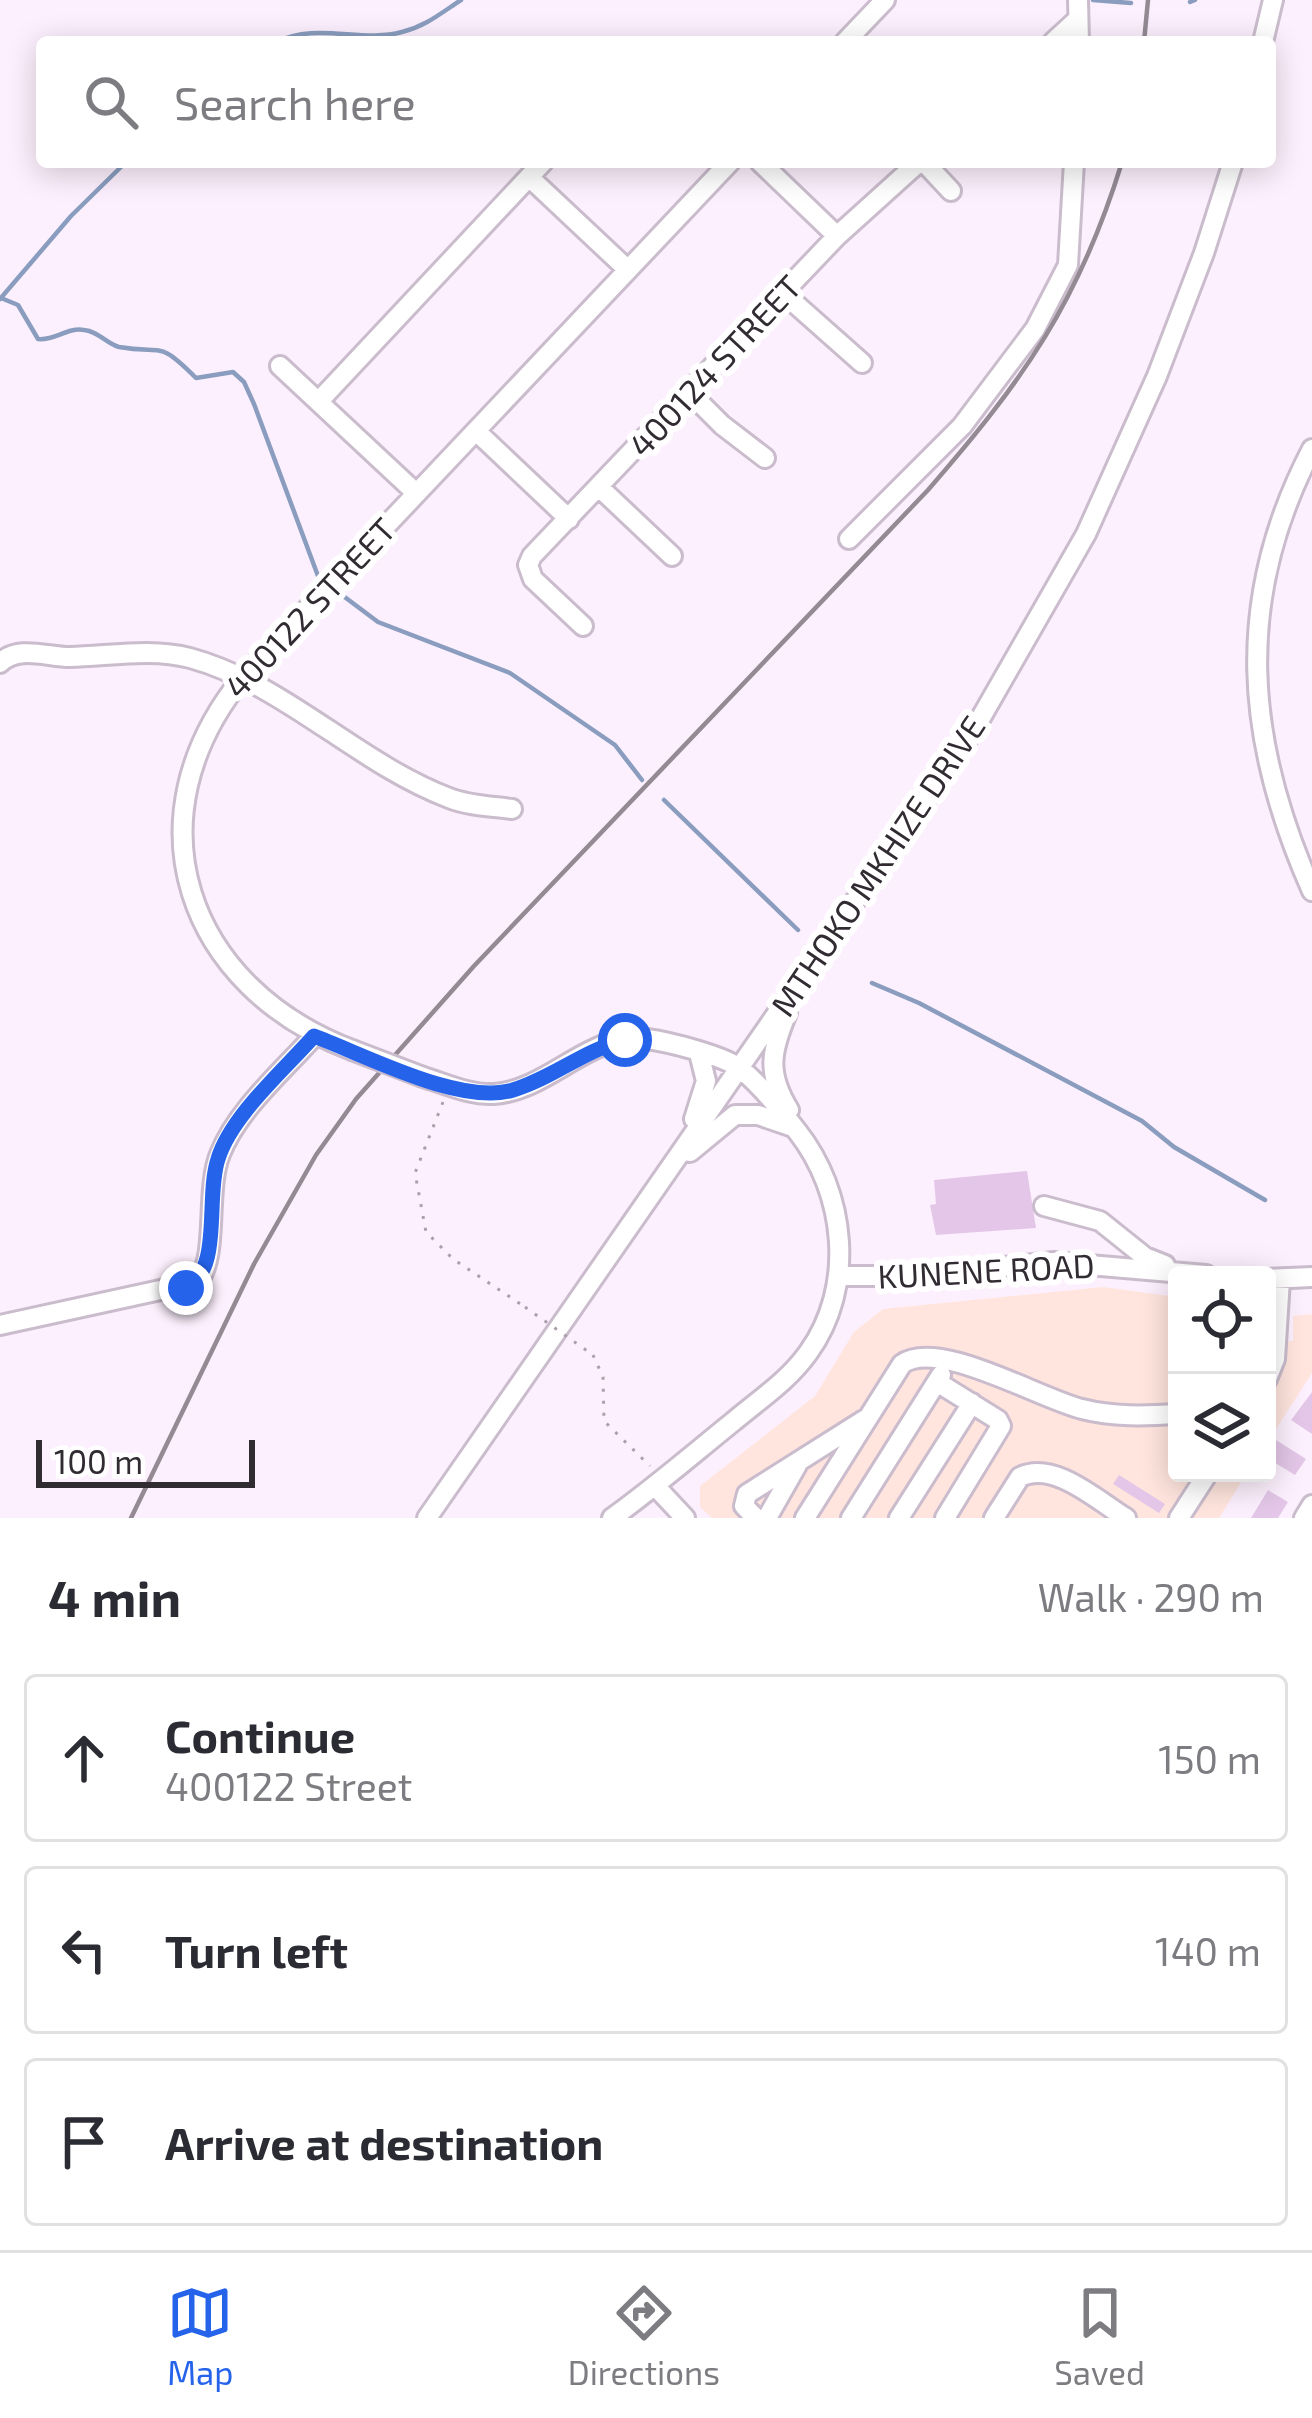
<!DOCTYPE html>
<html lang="en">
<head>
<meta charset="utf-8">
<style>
  body { margin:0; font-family:"Exo 2",sans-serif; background:#f7f7f7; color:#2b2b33 }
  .controls { position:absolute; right:36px; bottom:36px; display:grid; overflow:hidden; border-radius:12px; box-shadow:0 6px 30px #0003 }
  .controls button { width:108px; height:108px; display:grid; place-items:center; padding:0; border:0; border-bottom:3px solid #e1e1e2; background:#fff; color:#2b2b33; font:60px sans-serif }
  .scale { position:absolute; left:36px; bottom:30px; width:219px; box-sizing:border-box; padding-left:12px; border:6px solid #312b32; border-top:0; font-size:33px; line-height:42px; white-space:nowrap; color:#312b32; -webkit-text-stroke:9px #fff; paint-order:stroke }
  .stop { position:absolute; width:36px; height:36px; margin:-27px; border:9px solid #2563eb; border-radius:50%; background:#fff }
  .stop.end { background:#2563eb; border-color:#fff; box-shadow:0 3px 12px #0008 }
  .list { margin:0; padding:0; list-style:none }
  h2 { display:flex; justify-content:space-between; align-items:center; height:156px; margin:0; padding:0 48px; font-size:51px }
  h2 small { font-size:39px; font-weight:400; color:#7c7c81 }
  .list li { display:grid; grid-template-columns:78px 1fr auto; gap:36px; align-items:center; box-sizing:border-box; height:168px; margin:0 24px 24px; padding:0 24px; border:3px solid #e1e1e2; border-radius:12px }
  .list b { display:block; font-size:45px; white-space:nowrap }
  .list p { margin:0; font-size:39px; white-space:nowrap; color:#7c7c81 }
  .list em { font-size:39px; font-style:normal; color:#7c7c81 }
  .icon { flex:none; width:66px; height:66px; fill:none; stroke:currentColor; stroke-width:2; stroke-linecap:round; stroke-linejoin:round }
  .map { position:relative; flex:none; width:1312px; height:1518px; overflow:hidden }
  .search { position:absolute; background:#fff; box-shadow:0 6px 30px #0003; left:36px; right:36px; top:36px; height:132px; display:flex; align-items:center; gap:30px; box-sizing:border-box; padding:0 42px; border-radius:12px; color:#7c7c81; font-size:45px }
  .sheet { height:732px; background:#fff }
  nav { display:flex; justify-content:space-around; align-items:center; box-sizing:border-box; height:168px; border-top:3px solid #e1e1e2; background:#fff; font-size:33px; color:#7c7c81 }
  nav a { display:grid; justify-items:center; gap:6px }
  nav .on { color:#2563eb }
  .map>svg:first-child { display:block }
  .commercial { fill:#ffe5de }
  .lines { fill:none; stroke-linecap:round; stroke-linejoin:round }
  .stream { stroke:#8a9dbf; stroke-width:4.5 }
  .building { fill:#e4c7e8 }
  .minor-casing { stroke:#cabccc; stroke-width:24 }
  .path { stroke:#aaa0ab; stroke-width:3; stroke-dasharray:3 9; stroke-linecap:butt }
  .minor { stroke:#fff; stroke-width:18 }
  .rail { stroke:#938a94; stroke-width:4.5 }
  .minor-bridge-casing { stroke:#cabccc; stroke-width:24; stroke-linecap:butt }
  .path-bridge { stroke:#aaa0ab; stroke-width:3; stroke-dasharray:3 9; stroke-linecap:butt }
  .minor-bridge { stroke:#fff; stroke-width:18 }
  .route { stroke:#2563eb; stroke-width:15 }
  .labels { text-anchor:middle; stroke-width:12; stroke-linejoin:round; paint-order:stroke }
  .street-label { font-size:33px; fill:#312b32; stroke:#fff }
</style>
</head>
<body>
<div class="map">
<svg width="1312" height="1518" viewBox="0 0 1312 1518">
  <rect width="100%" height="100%" fill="#fdf0fe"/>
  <!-- commercial -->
  <path class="commercial" d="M1103,1287l74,10v176h70l-28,45h-507l-12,-11v-21l115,-90 39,-64 29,-23z
    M1312,1314v59l-45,70v-102h26v-25z"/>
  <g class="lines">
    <!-- stream -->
    <path class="stream" d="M1093,0l38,3
      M1190,2l5,-2
      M277,42c38,-20 85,1 125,-10 24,-6 39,-19 59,-32
      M1,298l17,7 20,34c17,2 29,-12 46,-9 14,1 23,14 35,17 46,8 38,-8 77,31l37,-6 11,10 10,22 64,172
      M0,299l71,-83 55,-54
      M342,595l36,27 132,51 105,72 27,35
      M664,800l134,130
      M872,983l47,20 223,118 32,26 91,53"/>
  </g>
  <!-- building -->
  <path class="building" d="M1027,1171l9,57 -100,7 -6,-30 6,-1 -2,-24z
    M1312,1392v42l-21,-14z
    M1276,1440l30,19 -11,16 -28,-17z
    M1119,1475l46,29 -6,9 -46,-29z
    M1268,1490l20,12 -10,16h-27z"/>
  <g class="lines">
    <!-- minor casing -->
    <g class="minor-casing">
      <path id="minor" d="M1078,0l1,42
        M845,42l40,-42
        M1053,42l24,-22
        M1263,42l10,-42
        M760,162l77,74
        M924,162l27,29
        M529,177l99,93
        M783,293l79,70
        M280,366l136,127
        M690,393l32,32 43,33
        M319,401l224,-239
        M476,431l93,88
        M1312,449c-79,151 -67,291 0,442
        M600,488l72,68
        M849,539l113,-113 73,-97 33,-64 6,-103
        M583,626l-50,-47 -5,-14 4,-9 305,-320 82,-74
        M0,663c18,-18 47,-6 70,-6 40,-1 81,-9 120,1 95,26 167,105 259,140 20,8 42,8 63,11
        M787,1013c-16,38 -21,60 2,97
        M352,1050c-166,-63 -225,-231 -109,-373l487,-515
        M423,1077c23,7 46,18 71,17 56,-4 95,-62 153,-55 22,3 79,17 95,31 20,17 39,40 55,61 49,62 59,156 11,222 -20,28 -48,46 -74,68 -41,33 -79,66 -122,97
        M694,1119l12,-38 -7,-28
        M690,1152l45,-37h23l32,11
        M1044,1206l56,15 45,36 20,8
        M838,1276h73l143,-14 152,13
        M1267,1279l45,-2
        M0,1325l197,-43c22,-24 8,-91 23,-128 18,-45 63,-83 94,-118
        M1267,1379l8,-20 5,-80
        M937,1382l61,38 3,6 -56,92
        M656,1487l29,31
        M427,1518l548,-790 111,-194 71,-158 47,-123 29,-91
        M756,1518l-12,-12 3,-12 117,-74
        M767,1518l30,-53
        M805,1518l97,-154c36,-26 138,35 180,45 31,8 63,7 95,5
        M851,1518l90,-143
        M899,1518l73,-115
        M994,1518l26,-41c34,-17 78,24 106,41
        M1179,1518l29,-45
        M1304,1518l8,-13"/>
    </g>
    <!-- path -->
    <path class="path" d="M443,1102l-28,71 11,59 27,27 72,48
      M593,1355l10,22 1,44 46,45"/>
    <!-- minor -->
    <use href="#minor" class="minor"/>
    <!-- rail -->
    <path class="rail" d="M1144,42l4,-42
      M131,1518l123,-254 62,-109 40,-56 118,-133 454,-476c95,-109 151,-188 194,-328"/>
    <!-- minor-bridge casing -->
    <g class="minor-bridge-casing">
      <path id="minor-bridge" d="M352,1050l71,27"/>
    </g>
    <!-- path-bridge -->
    <path class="path-bridge" d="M525,1307l68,48"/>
    <!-- minor-bridge -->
    <use href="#minor-bridge" class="minor-bridge"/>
  </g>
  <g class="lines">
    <!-- route -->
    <path class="route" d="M186,1288c37,-19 19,-90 32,-129 13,-43 66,-89 96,-123 51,19 147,70 199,54 40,-12 71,-40 112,-50"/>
  </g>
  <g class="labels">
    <!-- street labels -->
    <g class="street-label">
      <text transform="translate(715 366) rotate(-47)" y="12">400124 STREET</text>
      <text transform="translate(310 608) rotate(-47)" y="12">400122 STREET</text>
      <text transform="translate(878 866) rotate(-56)" y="12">MTHOKO MKHIZE DRIVE</text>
      <text transform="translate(986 1271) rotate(-3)" y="12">KUNENE ROAD</text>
    </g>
  </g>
</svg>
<div class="controls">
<button><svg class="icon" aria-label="locate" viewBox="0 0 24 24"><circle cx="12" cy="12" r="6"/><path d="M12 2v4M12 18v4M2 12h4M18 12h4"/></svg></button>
<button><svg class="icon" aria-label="layers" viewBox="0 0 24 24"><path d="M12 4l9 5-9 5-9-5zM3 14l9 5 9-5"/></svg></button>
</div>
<div class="scale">100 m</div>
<div class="stop" style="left:625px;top:1040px"></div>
<div class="stop end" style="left:186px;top:1288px"></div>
<div class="search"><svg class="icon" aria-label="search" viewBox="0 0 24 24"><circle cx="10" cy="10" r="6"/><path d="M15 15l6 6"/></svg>Search here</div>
</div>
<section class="sheet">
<h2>4 min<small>Walk · 290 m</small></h2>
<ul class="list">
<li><svg class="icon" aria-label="ahead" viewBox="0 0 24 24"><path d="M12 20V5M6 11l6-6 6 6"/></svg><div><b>Continue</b><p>400122 Street</p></div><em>150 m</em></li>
<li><svg class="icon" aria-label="left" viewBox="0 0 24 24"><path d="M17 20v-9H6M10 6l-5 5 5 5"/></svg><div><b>Turn left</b></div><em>140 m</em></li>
<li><svg class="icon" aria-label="arrive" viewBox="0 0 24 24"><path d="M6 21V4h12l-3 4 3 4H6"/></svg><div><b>Arrive at destination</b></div></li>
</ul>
</section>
<nav>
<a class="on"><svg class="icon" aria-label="map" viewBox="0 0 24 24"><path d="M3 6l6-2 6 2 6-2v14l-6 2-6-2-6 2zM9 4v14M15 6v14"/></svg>Map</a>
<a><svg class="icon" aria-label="directions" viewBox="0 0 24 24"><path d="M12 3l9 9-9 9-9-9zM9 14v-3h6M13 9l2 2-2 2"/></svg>Directions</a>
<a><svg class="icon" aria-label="saved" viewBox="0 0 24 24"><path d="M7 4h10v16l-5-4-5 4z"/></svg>Saved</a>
</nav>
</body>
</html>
